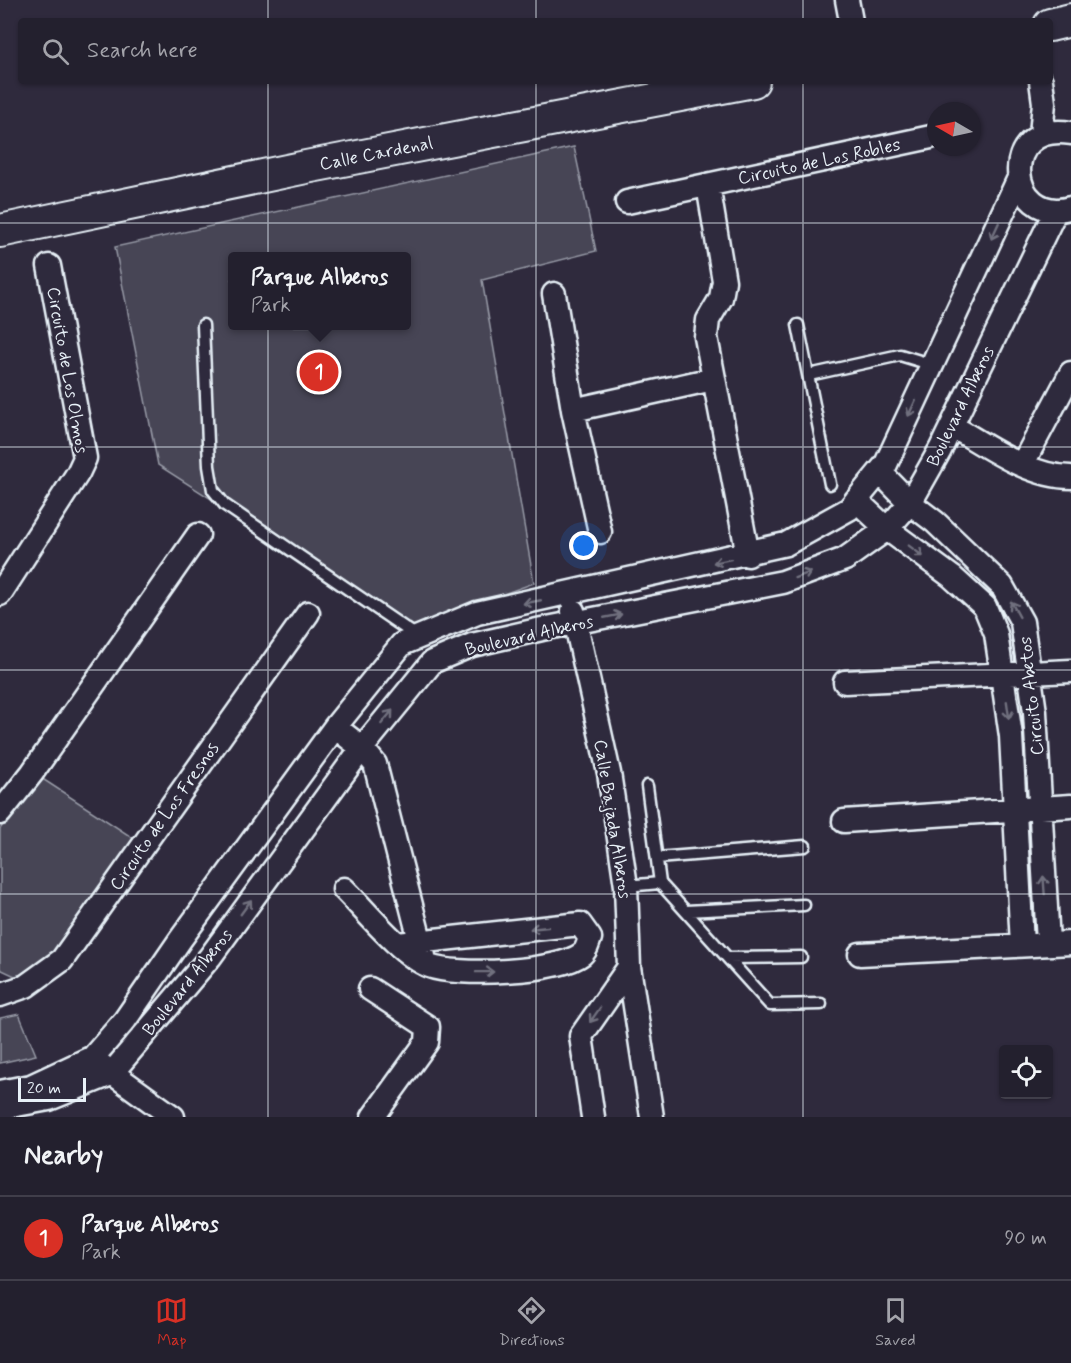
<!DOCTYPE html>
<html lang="en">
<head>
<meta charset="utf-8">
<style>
  body { margin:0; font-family:Mynerve,sans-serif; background:#2b2836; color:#f1f3f6 }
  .controls { position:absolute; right:18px; bottom:18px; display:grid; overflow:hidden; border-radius:6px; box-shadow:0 2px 4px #0004 }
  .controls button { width:54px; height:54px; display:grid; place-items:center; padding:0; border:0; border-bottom:2px solid #403e4a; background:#23202e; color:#f1f3f6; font:30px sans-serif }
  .compass { position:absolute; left:927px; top:102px; width:54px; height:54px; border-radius:50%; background:#23202e; box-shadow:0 2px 4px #0004; rotate:279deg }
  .scale { position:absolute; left:18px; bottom:15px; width:68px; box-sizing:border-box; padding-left:6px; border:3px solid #e8f1f8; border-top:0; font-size:16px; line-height:21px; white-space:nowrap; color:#e8f1f8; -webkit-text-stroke:4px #2f2a3d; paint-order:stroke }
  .you { position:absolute; left:584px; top:546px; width:21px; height:21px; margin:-15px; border:4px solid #fff; border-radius:50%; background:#1a73e8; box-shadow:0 0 0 9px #1a73e833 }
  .badge { display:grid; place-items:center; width:39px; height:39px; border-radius:50%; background:#d93025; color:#fff; font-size:20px; font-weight:700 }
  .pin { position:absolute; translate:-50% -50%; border:3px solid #fff; box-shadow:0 2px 6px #0006 }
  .popup { position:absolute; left:228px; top:252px; width:183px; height:78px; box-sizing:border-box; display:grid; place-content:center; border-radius:6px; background:#23202e; filter:drop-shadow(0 2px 4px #0005); font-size:20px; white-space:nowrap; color:#a3a3aa }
  .popup b { font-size:22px; color:#f1f3f6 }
  .popup::after { content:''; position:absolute; left:50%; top:100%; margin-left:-12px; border:12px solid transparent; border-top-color:#23202e }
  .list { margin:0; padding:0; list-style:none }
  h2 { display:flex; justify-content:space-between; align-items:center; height:78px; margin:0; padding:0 24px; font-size:26px }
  h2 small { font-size:20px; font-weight:400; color:#a3a3aa }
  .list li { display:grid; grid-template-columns:39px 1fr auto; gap:18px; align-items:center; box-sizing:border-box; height:84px; padding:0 24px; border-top:2px solid #403e4a }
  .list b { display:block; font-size:22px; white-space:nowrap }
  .list p { margin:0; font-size:20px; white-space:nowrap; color:#a3a3aa }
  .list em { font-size:20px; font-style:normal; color:#a3a3aa }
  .icon { flex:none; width:33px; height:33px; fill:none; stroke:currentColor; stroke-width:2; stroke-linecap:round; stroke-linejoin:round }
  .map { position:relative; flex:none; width:1071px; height:1117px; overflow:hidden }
  .search { position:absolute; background:#23202e; box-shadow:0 2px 4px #0004; left:18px; right:18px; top:18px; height:66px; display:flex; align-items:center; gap:15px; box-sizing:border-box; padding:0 21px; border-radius:6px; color:#a3a3aa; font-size:22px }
  .sheet { height:162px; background:#23202e }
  nav { display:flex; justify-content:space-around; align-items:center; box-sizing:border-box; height:84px; border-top:2px solid #403e4a; background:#23202e; font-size:16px; color:#a3a3aa }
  nav a { display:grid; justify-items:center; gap:3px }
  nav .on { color:#d93025 }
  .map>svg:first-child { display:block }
  .green { fill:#464455; stroke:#979aa6; stroke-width:1.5; fill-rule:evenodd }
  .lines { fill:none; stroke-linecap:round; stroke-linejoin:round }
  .lane-casing { stroke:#e8f1f8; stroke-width:15 }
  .street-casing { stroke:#e8f1f8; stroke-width:27 }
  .secondary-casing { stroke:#e8f1f8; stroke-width:36 }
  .lane { stroke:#2f2a3d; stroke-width:10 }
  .street { stroke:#2f2a3d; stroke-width:22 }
  .secondary { stroke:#2f2a3d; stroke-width:32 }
  .oneway { stroke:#70707e }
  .grid { fill:none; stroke:#e8f1f8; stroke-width:1.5; stroke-opacity:0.55 }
  .labels { text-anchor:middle; stroke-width:4.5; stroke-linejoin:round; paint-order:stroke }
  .street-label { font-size:18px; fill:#e8f1f8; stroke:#2f2a3d }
</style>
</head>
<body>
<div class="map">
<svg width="1071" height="1117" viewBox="0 0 1071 1117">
  <rect width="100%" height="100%" fill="#2f2a3d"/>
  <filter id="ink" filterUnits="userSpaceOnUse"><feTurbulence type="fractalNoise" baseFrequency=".0167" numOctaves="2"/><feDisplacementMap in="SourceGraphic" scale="12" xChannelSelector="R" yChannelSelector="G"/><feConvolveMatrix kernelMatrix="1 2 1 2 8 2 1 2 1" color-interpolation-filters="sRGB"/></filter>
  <g filter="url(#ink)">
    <!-- green -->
    <path class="green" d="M574,147l22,104 -114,29 52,303 -122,44 -254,-162 -43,-218zM232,256h174v70h-174z
      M38,776l98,64 -82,115 -37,22 -17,-8v-140z
      M19,1014l17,41 -36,8v-45z"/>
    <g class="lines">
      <!-- lane casing -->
      <g class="lane-casing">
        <path id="lane" d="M203,325l6,141 4,24 12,15 193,132
          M798,325l32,159
          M809,375l91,-20 33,10
          M647,786l13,97 110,122 51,-1
          M657,858l148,-12
          M626,886l34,-3
          M686,911l118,-6
          M728,958l73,-1"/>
      </g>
      <!-- street casing -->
      <g class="street-casing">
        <path id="street" d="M847,0l4,21
          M1041,81l3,22 -3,31
          M708,185l16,96 -3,17 -13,22 -2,17 42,218
          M627,202l304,-65
          M1070,208c-62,17 -74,-87 1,-75
          M554,294l19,116 27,122
          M573,410l140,-31
          M952,426c35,20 77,51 119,51
          M1022,465l49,-92
          M880,472l30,31 25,19 67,64 20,36 13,90 13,231
          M856,500l31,29 65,48 33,30 11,27 15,102 11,209
          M0,594l78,-121 7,-15 -36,-192
          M573,611l36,162 12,79 5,34 3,81 23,150
          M845,682l226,-11
          M335,727l27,21 13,16 49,192
          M0,813l32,-40 166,-238
          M844,821l227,-15
          M344,889c21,21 57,66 85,77 28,11 130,6 153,-12 5,-4 6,-11 8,-16l-10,-14 -182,20
          M860,954l211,-11
          M370,989l58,38 -1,15 -54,75
          M0,995l26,-9 36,-26 246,-347
          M101,1065l72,52
          M0,1092l31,-6 62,-29 32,-37 55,-80 155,-213 67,-83 75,-31 309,-69 63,-35 37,-45 133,-286
          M0,1108l49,-9 62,-25 99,-117 152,-209 70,-86 40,-17 70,-16 241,-47 62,-23 42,-30 23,-26 30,-53 116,-240
          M593,1117l-12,-81 48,-69"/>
      </g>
      <!-- secondary casing -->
      <g class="secondary-casing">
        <path id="secondary" d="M1050,25l21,-5
          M0,231l306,-64 447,-86"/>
      </g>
      <!-- lane -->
      <use href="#lane" class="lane"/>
      <!-- street -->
      <use href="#street" class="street"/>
      <!-- secondary -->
      <use href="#secondary" class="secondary"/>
    </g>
    <!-- one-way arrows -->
    <defs><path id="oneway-shaft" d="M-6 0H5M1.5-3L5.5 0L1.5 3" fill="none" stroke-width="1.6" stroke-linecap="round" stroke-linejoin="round" transform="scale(1.5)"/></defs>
    <g class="oneway">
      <use href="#oneway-shaft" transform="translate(995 231) rotate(115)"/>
      <use href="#oneway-shaft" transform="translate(912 408) rotate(115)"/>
      <use href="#oneway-shaft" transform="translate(916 551) rotate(37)"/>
      <use href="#oneway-shaft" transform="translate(722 561) rotate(168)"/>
      <use href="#oneway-shaft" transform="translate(803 575) rotate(-20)"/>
      <use href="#oneway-shaft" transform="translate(532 602) rotate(169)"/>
      <use href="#oneway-shaft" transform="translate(1015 609) rotate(-119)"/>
      <use href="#oneway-shaft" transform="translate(613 616) rotate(-11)"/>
      <use href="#oneway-shaft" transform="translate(1008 710) rotate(82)"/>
      <use href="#oneway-shaft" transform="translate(387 717) rotate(-51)"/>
      <use href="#oneway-shaft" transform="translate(1044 885) rotate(-94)"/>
      <use href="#oneway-shaft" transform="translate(246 907) rotate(-54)"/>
      <use href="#oneway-shaft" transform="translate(539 928) rotate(174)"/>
      <use href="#oneway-shaft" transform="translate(485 972) rotate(-1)"/>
      <use href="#oneway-shaft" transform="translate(595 1015) rotate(125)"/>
    </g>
  </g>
  <!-- grid -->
  <path class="grid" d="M268,0v21M536,0v21M803,0v21M268,81v1036M536,81v1036M803,81v1036M0,223h1071M0,447h1071M0,670h1071M0,894h1071"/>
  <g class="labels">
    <!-- street labels -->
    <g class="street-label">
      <text transform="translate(376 153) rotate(-11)" y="6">Calle Cardenal</text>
      <text transform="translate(819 161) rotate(-12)" y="6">Circuito de Los Robles</text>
      <text transform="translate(68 370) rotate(80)" y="6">Circuito de Los Olmos</text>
      <text transform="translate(960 406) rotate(-64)" y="6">Boulevard Alberos</text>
      <text transform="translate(529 635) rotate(-13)" y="6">Boulevard Alberos</text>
      <text transform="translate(1031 696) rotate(-96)" y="6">Circuito Abetos</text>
      <text transform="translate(164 816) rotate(-55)" y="6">Circuito de Los Fresnos</text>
      <text transform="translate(613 819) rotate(81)" y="6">Calle Bajada Alberos</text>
      <text transform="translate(187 982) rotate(-51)" y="6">Boulevard Alberos</text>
    </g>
  </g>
</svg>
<div class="controls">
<button><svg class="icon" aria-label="locate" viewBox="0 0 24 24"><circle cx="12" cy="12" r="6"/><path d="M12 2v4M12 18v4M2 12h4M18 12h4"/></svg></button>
</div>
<svg class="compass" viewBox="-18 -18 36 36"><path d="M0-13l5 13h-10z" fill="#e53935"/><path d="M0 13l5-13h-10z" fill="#a3a3aa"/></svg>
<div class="scale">20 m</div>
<div class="you"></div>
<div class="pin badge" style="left:319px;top:372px">1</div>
<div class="popup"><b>Parque Alberos</b>Park</div>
<div class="search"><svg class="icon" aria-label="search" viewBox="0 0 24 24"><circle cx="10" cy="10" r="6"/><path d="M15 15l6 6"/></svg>Search here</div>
</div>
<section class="sheet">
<h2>Nearby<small></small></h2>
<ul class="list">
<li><span class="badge">1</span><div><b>Parque Alberos</b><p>Park</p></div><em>90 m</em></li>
</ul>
</section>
<nav>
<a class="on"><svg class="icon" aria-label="map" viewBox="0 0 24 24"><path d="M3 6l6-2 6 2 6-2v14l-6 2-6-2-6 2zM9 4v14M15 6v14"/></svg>Map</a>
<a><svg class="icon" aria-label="directions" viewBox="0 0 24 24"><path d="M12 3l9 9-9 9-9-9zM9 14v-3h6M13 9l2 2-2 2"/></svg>Directions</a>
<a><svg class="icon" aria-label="saved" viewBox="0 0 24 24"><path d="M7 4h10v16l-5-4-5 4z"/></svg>Saved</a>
</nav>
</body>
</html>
